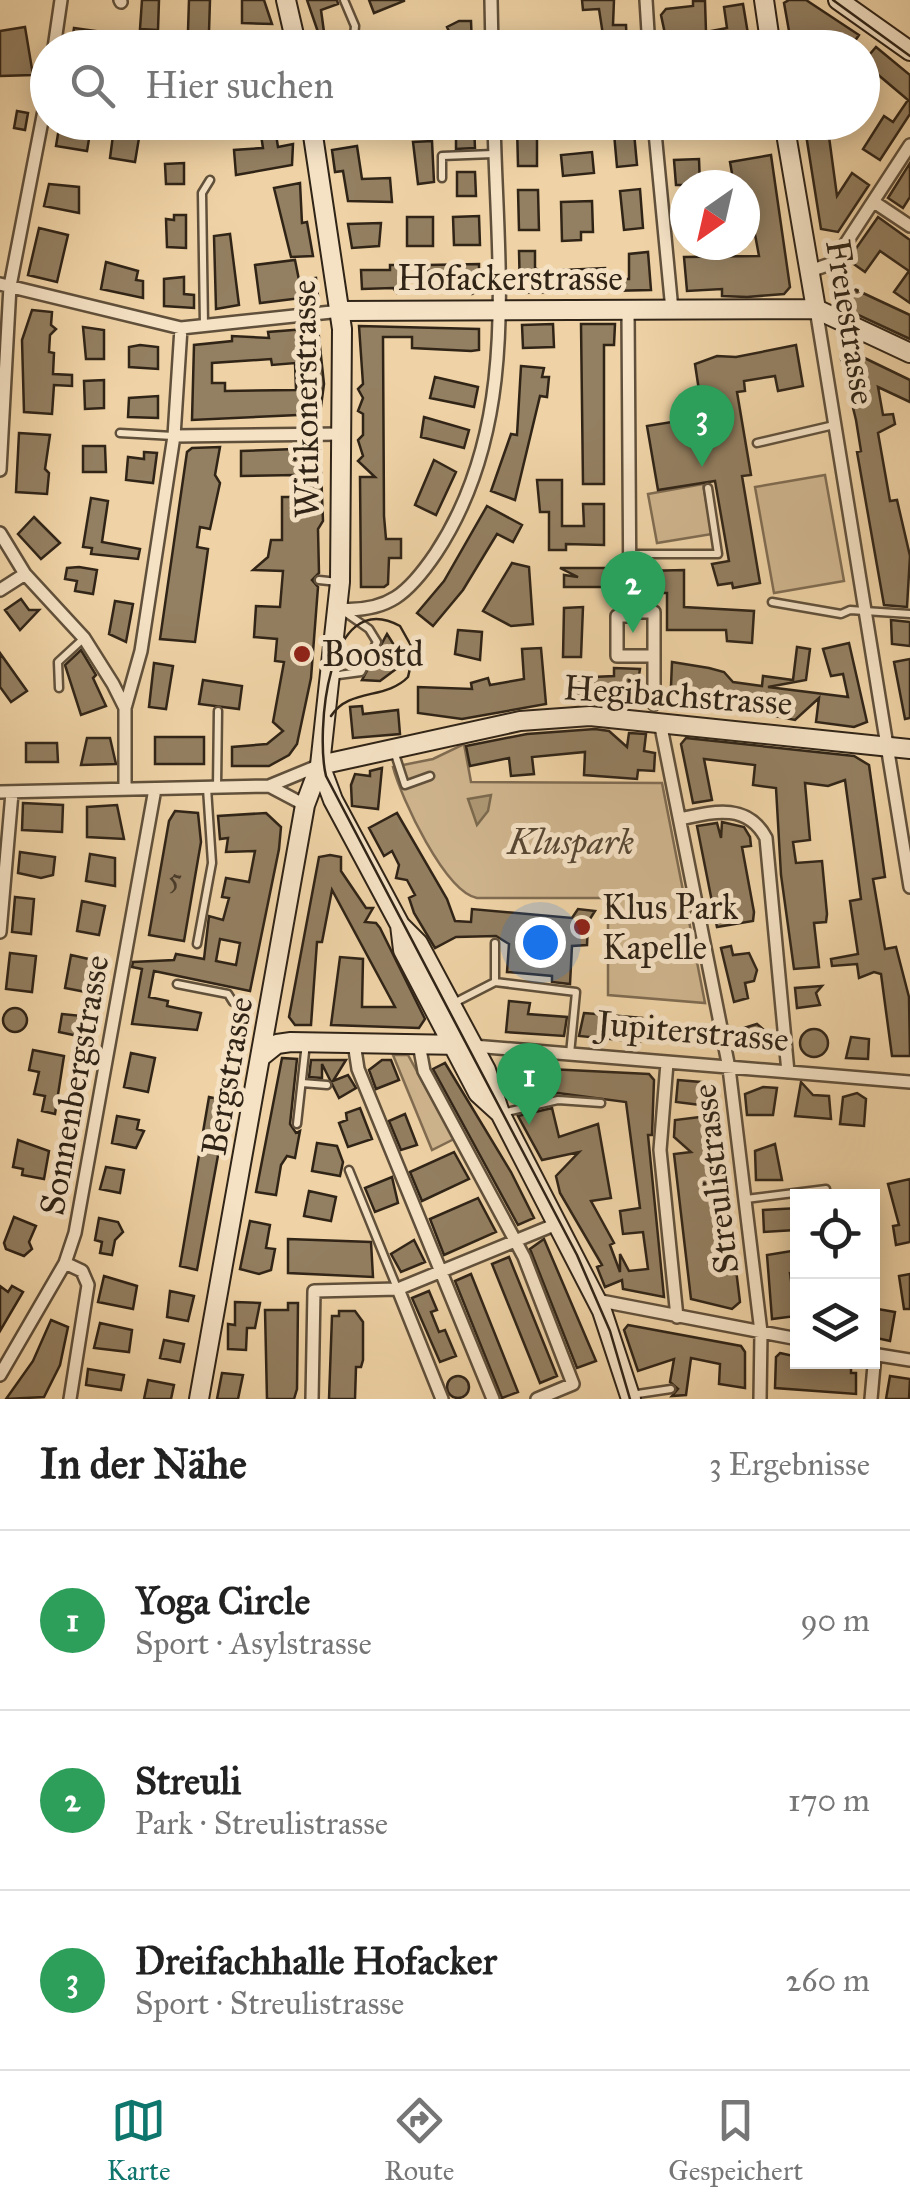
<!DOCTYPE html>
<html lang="de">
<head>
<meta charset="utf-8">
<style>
  body { margin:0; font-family:"IM FELL Great Primer",serif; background:#f6f6f6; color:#222 }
  .controls { position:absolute; right:30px; bottom:30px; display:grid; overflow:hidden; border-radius:0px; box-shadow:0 5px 25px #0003 }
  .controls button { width:90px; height:90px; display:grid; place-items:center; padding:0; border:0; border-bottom:2px solid #e0e0e0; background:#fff; color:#222; font:50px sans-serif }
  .compass { position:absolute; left:670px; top:170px; width:90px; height:90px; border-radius:50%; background:#fff; box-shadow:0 5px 25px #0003; rotate:214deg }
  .you { position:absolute; left:540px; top:942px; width:35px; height:35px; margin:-25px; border:8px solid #fff; border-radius:50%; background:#1a73e8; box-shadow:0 0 0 15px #1a73e833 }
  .badge { display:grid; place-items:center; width:65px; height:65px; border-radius:50%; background:#0f766e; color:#fff; font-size:32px; font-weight:700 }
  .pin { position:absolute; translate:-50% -82px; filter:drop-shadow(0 2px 5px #0008) }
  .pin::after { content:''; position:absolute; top:52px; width:35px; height:30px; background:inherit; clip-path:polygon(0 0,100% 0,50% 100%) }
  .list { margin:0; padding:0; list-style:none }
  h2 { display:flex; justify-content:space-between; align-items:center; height:130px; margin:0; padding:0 40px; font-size:42px }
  h2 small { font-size:32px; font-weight:400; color:#767676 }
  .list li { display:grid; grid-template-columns:65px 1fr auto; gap:30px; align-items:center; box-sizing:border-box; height:180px; padding:0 40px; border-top:2px solid #e0e0e0 }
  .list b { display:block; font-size:38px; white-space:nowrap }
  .list p { margin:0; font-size:32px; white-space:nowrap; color:#767676 }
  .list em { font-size:32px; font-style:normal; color:#767676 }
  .icon { flex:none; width:55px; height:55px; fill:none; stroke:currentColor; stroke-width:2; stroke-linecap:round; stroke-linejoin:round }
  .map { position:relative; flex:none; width:910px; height:1399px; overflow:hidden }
  .search { position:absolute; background:#fff; box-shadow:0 5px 25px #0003; left:30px; right:30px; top:30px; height:110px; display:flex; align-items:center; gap:25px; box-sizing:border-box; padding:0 35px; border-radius:55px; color:#767676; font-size:38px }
  .sheet { height:670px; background:#fff }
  nav { display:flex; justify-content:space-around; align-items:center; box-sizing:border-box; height:140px; border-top:2px solid #e0e0e0; background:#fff; font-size:28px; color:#767676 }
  nav a { display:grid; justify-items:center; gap:5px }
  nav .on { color:#0f766e }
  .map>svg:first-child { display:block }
  .green { fill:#cfb58e; stroke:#806c52; stroke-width:2.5 }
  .water { fill:#ae9875; stroke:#7c6a4f; stroke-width:2.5 }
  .building { fill:#937f61; stroke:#302417; stroke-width:2.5; fill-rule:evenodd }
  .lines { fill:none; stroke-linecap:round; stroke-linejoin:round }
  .lane-casing { stroke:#60503b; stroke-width:11 }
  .street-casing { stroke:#60503b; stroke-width:16 }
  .secondary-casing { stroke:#302417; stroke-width:22 }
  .lane { stroke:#f5e2c5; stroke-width:6 }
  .street { stroke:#f5e2c5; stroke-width:11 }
  .secondary { stroke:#f5e2c5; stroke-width:18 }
  .tram { stroke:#302417; stroke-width:2.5 }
  .poi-dot { fill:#8f2418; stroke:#f5e2c5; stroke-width:4 }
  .labels { text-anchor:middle; stroke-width:10; stroke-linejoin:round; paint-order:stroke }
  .number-label { font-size:30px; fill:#493b2a }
  .street-label { font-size:35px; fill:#302417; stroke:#f5e2c5 }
  .poi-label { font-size:35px; fill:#302417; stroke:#f5e2c5; text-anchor:start }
  .park-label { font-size:35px; font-style:italic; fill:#584835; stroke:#f5e2c5 }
</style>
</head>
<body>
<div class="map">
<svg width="910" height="1399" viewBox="0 0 910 1399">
  <rect width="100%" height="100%" fill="#efd3a6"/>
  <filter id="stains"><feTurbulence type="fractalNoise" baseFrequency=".002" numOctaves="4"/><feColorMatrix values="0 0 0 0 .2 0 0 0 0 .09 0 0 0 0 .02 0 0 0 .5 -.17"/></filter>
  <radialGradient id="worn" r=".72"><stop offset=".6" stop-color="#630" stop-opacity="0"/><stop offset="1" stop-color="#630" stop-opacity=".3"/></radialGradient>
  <!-- green -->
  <path class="green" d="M825,475l19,106 -70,12 -19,-106z
    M703,484l9,50 -55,9 -9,-49z
    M464,744l7,38 191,1 43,220 -97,-8v-97h-131c-32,-6 -76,-100 -84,-131l40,-8z
    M393,1055h15l46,84 -22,11z"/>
  <!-- water -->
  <path class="water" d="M491,795l-3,16 -11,14 -9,-26z"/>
  <!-- building -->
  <path class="building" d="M142,0h17l-1,30 -18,-1z
    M189,0h21l-1,32 -21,-1z
    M242,0h22l8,24 -30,-1z
    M307,0h30l1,4 -17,6 3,22 16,1 3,15h-28l-3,-16h6z
    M369,0h35v1l-30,12z
    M582,0h32l-1,25h13l1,23h-22l-6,-39 -16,1z
    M789,0h17l53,35 -9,13h-58l-8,-45z
    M693,1h12l1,31 21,-4 -3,-21 19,-3 7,42 -82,2 -7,-33 5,-6 27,-3z
    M459,21h12l1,25 -16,1 -9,-20z
    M25,27l8,48 -33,1v-45z
    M74,28l29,4 -2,16h-30z
    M364,34h17l-1,14h-17z
    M545,34v14h-25l-1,-13z
    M876,47l34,28v39l-30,46 -17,-11 21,-33 9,6 15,-22 -45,-38z
    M17,111l11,2 -3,17 -11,-2z
    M60,122l31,5 -4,24 -31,-5z
    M164,122h35l1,13 -35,2z
    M259,122h15l4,25 15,-3 -1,21 -56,10 -2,-25 29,-2z
    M613,122h20l4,43 -20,2z
    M804,122h23l10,74 15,-23 17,12 -31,47 -17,-3z
    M474,125l1,23 -19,1v-23z
    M517,126h20v40h-19z
    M114,128l26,4 -5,30 -25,-4z
    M432,141l2,41 -16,2 -5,-42z
    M357,146l5,33 28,-1 2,24 -44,-1 -5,-30 -8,1 -3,-22z
    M592,152l2,21 -31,3 -2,-21z
    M771,155l19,132 -6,7 -37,3 -25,-1v-7l-35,2 -3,-34 75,-1 -12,-65 -2,-6h-11l-4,-23z
    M699,159l1,26h-24l-2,-25z
    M184,163v21h-18l-1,-20z
    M910,163v34l-7,11 -15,-10z
    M457,172h18l1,24h-19z
    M300,183l2,40 5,-1 6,34 -22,1 -17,-69z
    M49,184l30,3v26l-35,-7z
    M640,189l3,39 -19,2 -4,-39z
    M518,190h20l1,40h-20z
    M592,201l1,31h-12v8l-19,1 -1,-39z
    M174,215h12v33l-19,-1 -1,-28 8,1z
    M479,216l1,29h-26l-1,-28z
    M407,217h26v29h-26z
    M878,217l32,23v63l-16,-11 15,-21 -29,-20 -15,21 -17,-12z
    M381,223l-2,23 -27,2 -4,-24z
    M39,228l29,7 -11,47 -29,-7z
    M230,234l9,71 -23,4 -2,-73z
    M519,251h16v17l6,3 64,-3v11h24v-25l19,-2 3,38 -131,3z
    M295,260l4,20 17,-2 2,18 -58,7 -5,-38z
    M106,262l32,9 -2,9 7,1v17l-42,-9z
    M479,264v26l-7,4 -4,-4h-40v-25z
    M390,265h15l1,23 -9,5 -4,-5 -31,1 -1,-19h29z
    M184,277v17l10,1v13l-30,-2v-27z
    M850,287l60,28v24l-69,-32z
    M32,310l20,2 -1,13 5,4 -6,6 -1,17 5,1 -1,21 19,1v11l-18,-1 -2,29 -28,-2 -2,-72z
    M553,324l1,23 -31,1 -1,-23z
    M581,324h34l-1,21h-10v139h-21z
    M359,326l120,3v21l-8,1 -59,-3v-11h-29l1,179 2,23h15v19h-12l-1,26 -4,3h-23l-1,-110h15l-17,-16 5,-5 -5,-16 5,-5v-21l-5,-3 5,-13 -5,-9 5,-5z
    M83,327l21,3v29h-18z
    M318,328l6,56 -4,30 -128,6 2,-75 38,-4v-5l37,2 -1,-6zM271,359l1,6 23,-2 1,27 -71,1v-8h-13v-20z
    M140,345l18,2v22l-29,-2v-20z
    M796,345l7,41 -25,5 -3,-15 -31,5 1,10 -8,1 14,83 -9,1 18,107 -27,5 -1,-5 -14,2 -6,-21 17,-3 -14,-80 -57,9 -11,-64 56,-9 -8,-53 22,-8 19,1z
    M850,351l60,29v22l-32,-15 5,28 10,-1 2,10 -17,9 12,68 7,-1 13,56 -3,51 -23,-2 -27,-153 4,-1 -5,-31 -15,-61z
    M521,366l23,2 -2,9h7l-2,20 -7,-1 -25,104 -24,-9 20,-57 6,1z
    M435,377l43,10 -4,20 -44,-9z
    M104,380v28l-19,1 -1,-28z
    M158,396v22l-30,-1 1,-19z
    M424,417l45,13 -5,18 -43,-11z
    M19,433l31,2 -5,34 4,4 -2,21 -31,-2z
    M295,445h25l3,76 -5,8 1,44 -7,7 6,7 -7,91 -14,66 -8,11 -20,11h-37v-19l35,-3 16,-13 -10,-9 11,-60 -9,-1 2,-22 -23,-2 2,-31 24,1 3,-36 -30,-1 15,-13 3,-17h11v-43h13v-22l-54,1v-25l54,-2z
    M83,446h22l1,26h-23z
    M220,447l-5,28 5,8 -10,46 -10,-2 -3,20 11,2 -13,93 -35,-3 27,-187 5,-4z
    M144,452l13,1 -4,30 -27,-3 2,-23 16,2z
    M434,460l22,12 -20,43 -21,-10z
    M537,480h25v46h22l-1,-22h21v41l-38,-1v6h-17v-38h-9z
    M91,498l17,3 -6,41 38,7 -2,10 -47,-5 1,-6 -9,-1z
    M487,506l35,19 -9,17 -16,-8 -34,56 -30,36 -16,-13 27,-32z
    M34,517l26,26 -19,16 -23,-25z
    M512,563l17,4 4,57 -22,2 -28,-15z
    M79,567l18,3 -4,24 -18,-3 2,-10 -12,-2 2,-11z
    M560,568h53v19h-49v-12l14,2z
    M684,570v37l70,4 -2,32 -25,-2 -1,-11h-59v-37h-23v-22z
    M21,599l8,11h10l-19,20 -15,-20z
    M115,601l18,3 -7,38 -17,-8z
    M583,607l-2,50h-18l1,-49z
    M891,620l19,2v24l-18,-2z
    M458,630l24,2 -2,28 -25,-6z
    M387,634l12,19 -3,16 -16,12 -18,-1z
    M849,643l18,79 -13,5 -38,-5 3,-24 -24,22 -85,-17 -11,-4v-6l-28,-7 1,-24 37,6 15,4 9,10 29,4 1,-10 30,4 4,-33 13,2 -4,31 -38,7 80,10 -5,-23 -12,2 -8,-27z
    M541,648l5,56 -84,15 -44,-6v-26l54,2 -1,-6 17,-5 2,7 34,-6 -2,-30z
    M81,650l15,25 -3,3 13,28 -25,9 -16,-50z
    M0,653l27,38 -16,11 -11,-15z
    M910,659v59l-5,1 -11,-57z
    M154,663l19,3 -7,43 -17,-2z
    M614,668l26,1 -5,30h-64v-21l43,-2z
    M203,680l39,6 -3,23 -40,-5z
    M362,706l1,8 35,-4 2,24 -47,4 -3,-31z
    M595,729l14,2 18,16 2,-14 17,1 -2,17 11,2 -1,18 -16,-1 -1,9 -53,-4 1,-23 -53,5 2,17 -23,2 -2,-18 -39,8 -4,-20 61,-12z
    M155,737h49v27h-49z
    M87,738h23l6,26 -35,1z
    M686,738l168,18 15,9 16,112 -12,2 12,70 11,-2 13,50 1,59h-18l-11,-82 -7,-2 -15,6 -2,-14 -25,2 -1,-7 27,-5 -8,-53 11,-2 -16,-119 -17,6 -23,-3 5,57 -17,2 3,21 26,-2 5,53 -1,8 -12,1 5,44 -25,2 -13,-94 -5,-87 -23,-3 2,-20 -51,-6 8,41 -19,3 -12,-59z
    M26,743h31l1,19h-32z
    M382,768l-4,41 -26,-3 -1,-21 4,-11 15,2v-5z
    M23,803l40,2 -1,27 -40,-2z
    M117,805l7,34 -37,-2v-30z
    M175,811l23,2 3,29 -17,99 -35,-6 20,-114z
    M266,813l15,14 -2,22 -29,142 -96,-20 -5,26 19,4 -1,5 34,7 -4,17 -65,-6 10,-55 -10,-2 1,-5 41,-2 2,-6 28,5 5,-43 14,4 6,-22 -7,-1 4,-19 23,4 6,-31 -29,1 2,-14 -8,1 -2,-23zM220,939l20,4 -4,22 -20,-4z
    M397,813l50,86 8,22 16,1 1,-13 100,9 6,-9 17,2 -7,11 -1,23 -15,1 -2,38 -18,-2v-6l-45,-4 2,-28 -13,-8 -40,1 -21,11 -21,-35 -5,-15 6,-3 -8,-15 -11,-2 3,-13 -7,-14 -8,5 -15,-28z
    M722,822l22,5 6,10 1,9 -9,1 12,65 -1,9 -36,6 -20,-101 20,-3 4,15z
    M20,852l35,5 -2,18 -12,3 -23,-5z
    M90,854l25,4v28l-29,-5z
    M330,855l11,2v14l25,37h7l-8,14 11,1 4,5 45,91 -6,9 -88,-3 9,-68 23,2 -1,48h33l-63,-117 -10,52h-5l-6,83h-16l-6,-8 30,-160z
    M15,897l19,2 -3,35 -19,-2z
    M82,901l23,5 -6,29 -22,-4z
    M731,946l2,9 16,-2 8,17 -3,11 -9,2 3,15 -14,4 -13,-54z
    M10,953l26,3 -4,36 -26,-3z
    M71,955l31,7 -6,32 -31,-6z
    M822,986l-6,7 4,12 -23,3 -2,-20z
    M509,1001l21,2 -2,11 39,3 -3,19 -58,-4z
    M3 1020a12 12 0 1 1 24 0a12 12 0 1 1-24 0Z
    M584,1013l58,5 -2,24 -61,-6z
    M62,1014l20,2 -4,20 -19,-4z
    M757,1024l7,6 1,20h-24l-4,-20z
    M800 1043a14 14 0 1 1 28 0a14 14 0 1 1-28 0Z
    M851,1037l18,2 -1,20 -22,-1z
    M33,1050l31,6 -9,58 -13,-3 3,-15 -11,-2 5,-22 -10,-2z
    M131,1053l24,5 -7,34 -24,-5z
    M282,1058l15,1 -7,65 6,9 4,-2 -5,27 -8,-2 -6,9 -5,30 -20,-3z
    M311,1060h35l-13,21 15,-6 8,13 -17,10 -17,-34v14l-13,-1z
    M382,1060h9l8,20 -23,9 -7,-19z
    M445,1063l66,109 23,46 -16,7 -85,-156z
    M508,1067l141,7 5,6 -2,55h-4l16,162 -41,-8 -1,-9 -17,7 -8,-20 5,-2 -42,-72 -4,-17 23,-24 -37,8 -24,-44 34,-8 7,29 39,-13 13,74 -20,3 23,42 -4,2 10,27v-18l9,17 19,-2 -5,-37 -20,2 -3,-23 20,-3 -14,-106 -68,-9 -43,10 -12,-24z
    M678,1080l34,3 -3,23 -33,-4z
    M801,1082l12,13 16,1 2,23 -36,-3z
    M763,1087l14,1 -4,27h-26l-2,-21z
    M857,1093l9,6 -2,27 -24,-2 3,-27z
    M209,1097l19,4 -31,169 -17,-4z
    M360,1108l12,31 -24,8 -9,-24 8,-3 -1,-7z
    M405,1114l12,31 -16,5 -12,-29z
    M717,1115l23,187 -8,7 -41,-10 -17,-145 17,-2 -17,-15 1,-17z
    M117,1116l22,4 -2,9 7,2 -8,17 -24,-5z
    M18,1140l31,11 -5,28 -22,-4 1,-6 -10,-2z
    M317,1143l20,3 6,16 -3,14 -28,-5z
    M775,1144l7,36h-26l-1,-29z
    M454,1152l15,27 -47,22 -12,-29z
    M106,1167l18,3 -4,23 -20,-4z
    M392,1177l6,26 -23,9 -10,-24z
    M910,1179v63l-14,3 -3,-19 6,-1 -11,-41z
    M309,1191l27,6 -5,24 -27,-5z
    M478,1198l18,34 -52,23 -14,-36z
    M798,1208l-3,22 -31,2 -1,-22z
    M14,1217l22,9 -7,16 3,7 -8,7 -18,-7 -2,-6z
    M99,1218l19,4 5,10 -8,8 -3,15 -12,-2 2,-11 -7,-2z
    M250,1221l20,4 -4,23 9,1 -4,21 -12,4 -19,-5z
    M288,1239l83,3 2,35 -85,-4z
    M544,1239l52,122 -19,7 -47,-119z
    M414,1240l11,22 -24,10 -10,-18z
    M798,1250v22l-8,1 6,43 -24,3 -5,-64z
    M509,1257l48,119 -17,7 -48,-119z
    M471,1274l47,118 -16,6 -47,-117z
    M910,1274v35h-6l-5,-33z
    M104,1276l33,10 -4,23 -35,-7z
    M0,1286l8,6 4,-6 11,6 -23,39z
    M170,1291l24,5 -6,25 -21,-4z
    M429,1291l8,19 -6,2 8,20 6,-2 11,26 -16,6 -28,-64z
    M235,1302l25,1 -5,25h-8l-1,22 -18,-1v-25l7,1z
    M288,1303h10l-1,86 -3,10h-27l-2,-89h23z
    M872,1308l23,4 -5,29 -18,-4z
    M339,1311h16l8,11v38l-2,7h-5l-1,32h-26l3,-83h7z
    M51,1320l17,7 -8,38 -16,32 -38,2 27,-38z
    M100,1323l32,7 -3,22 -35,-4z
    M628,1325l113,21 4,6v36l-26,-4 1,-20 -29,-6 -5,37 -14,1 6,-7 -8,-7 4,-23 -36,12 -14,-41z
    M164,1340l20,4 -4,18 -20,-4z
    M780,1353l18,4v5l53,3v8h5v21l-81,-6 1,-31z
    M88,1369l36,6 -3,15 -35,-5z
    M222,1373l21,2 -5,24h-21z
    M447 1387a11 11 0 1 1 22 0a11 11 0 1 1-22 0Z
    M890,1376l20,3 -1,20h-23z
    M148,1380l26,5 -3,14h-27z"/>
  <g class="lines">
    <!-- lane casing -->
    <g class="lane-casing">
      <path id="lane" d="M344,0l11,26 -2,22
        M317,133l67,-3 9,-8
        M442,178v-22l51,-2
        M204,325l-2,-132 8,-13
        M120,433l53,3
        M757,443l77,-18
        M630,554h88l-10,-66
        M319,580l19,2
        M772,602l69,12 9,-4 60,4
        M331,676l30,-4 16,-30 -8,-13 -26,-18
        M59,688l-1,-26 25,-23
        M394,751l11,34 25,-9
        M217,787l1,-76
        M197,944l15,-81 -5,-75
        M495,982l81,10 -6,62
        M177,984l51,10 5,8
        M452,1004l43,-22v-39
        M302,1083l25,2
        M502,1113l56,-13 43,3
        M297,1124l9,-81
        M349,1170l48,118
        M746,1199l80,-10
        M631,1395l40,-6"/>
    </g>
    <!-- street casing -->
    <g class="street-casing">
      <path id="street" d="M120,0l1,2
        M491,0l1,48
        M646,0l3,48
        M54,48l7,-48
        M654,122l18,188
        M874,202l36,24
        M810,271l23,-8 77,-118
        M0,284l181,44 160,-17
        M816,309l94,578
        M628,310l2,302h24v92
        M174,436l168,-2
        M0,470l10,-184 38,-196
        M0,533l25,41 59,64 29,46 12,24v81
        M0,590l25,-16
        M338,609c50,4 71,-16 98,-56 85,-129 61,-284 58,-431
        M630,612v4h-13v40h37
        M125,708l16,-57 33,-215 7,-108
        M660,722l69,346 32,264 -1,67
        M269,786l36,19
        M0,792l269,-6 51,-21
        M680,819c32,-7 67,-17 86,19l22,234
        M0,932l12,-139
        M354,1043l4,26 135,330
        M419,1044l5,27 100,186 49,127 -36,15
        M473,1046l437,36
        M667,1063l-7,87 17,167
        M65,1263l17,8 6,14 -18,114
        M398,1289l44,110
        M596,1300l202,39
        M872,1354l38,6
        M0,1375l65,-112 10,-30 80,-444
        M312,1399l2,-108 84,-2 161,-66
        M871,1399l4,-45"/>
    </g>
    <!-- secondary casing -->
    <g class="secondary-casing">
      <path id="secondary" d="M286,0l11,48
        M764,0l7,48
        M838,0l72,51
        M311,122l31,207 -2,253 -20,183 13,35 67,125 18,18 68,127 14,43 102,198 29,88
        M784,122l32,187
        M341,311l475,-2 94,44
        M320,765l200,-44 70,-5 320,33
        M400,925l3,25 75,143 22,20
        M262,1056l15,-12 14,-2 171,3
        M199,1399l106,-594 15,-40"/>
    </g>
    <!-- lane -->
    <use href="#lane" class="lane"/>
    <!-- street -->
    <use href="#street" class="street"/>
    <!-- secondary -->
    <use href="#secondary" class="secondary"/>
    <!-- tram -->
    <path class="tram" d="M833,0l77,56
      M331,716c18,-28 55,-16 77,-39l6,-26 -14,-25c-74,-41 -84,109 -74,150l251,479 33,76 20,68"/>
  </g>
  <!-- markers -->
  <g class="poi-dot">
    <circle cx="302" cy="654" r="10"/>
    <circle cx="582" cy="927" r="10"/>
  </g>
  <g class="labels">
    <!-- number labels -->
    <g class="number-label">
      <text x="175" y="888">5</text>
    </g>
    <!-- street labels -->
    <g class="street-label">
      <text x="510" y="290">Hofackerstrasse</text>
      <text transform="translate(851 322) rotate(81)" y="12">Freiestrasse</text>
      <text transform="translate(305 399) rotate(-91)" y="12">Witikonerstrasse</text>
      <text transform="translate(678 695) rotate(4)" y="12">Hegibachstrasse</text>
      <text transform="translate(693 1031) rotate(5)" y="12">Jupiterstrasse</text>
      <text transform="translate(227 1076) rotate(-80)" y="12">Bergstrasse</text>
      <text transform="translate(74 1085) rotate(-80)" y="12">Sonnenbergstrasse</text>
      <text transform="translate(715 1179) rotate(-97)" y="12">Streulistrasse</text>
    </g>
    <!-- poi labels -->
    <g class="poi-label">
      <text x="322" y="666">Boostd</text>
      <text x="602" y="919">Klus Park<tspan x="602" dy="40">Kapelle</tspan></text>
    </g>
    <!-- park labels -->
    <g class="park-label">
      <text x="571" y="854">Kluspark</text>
    </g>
  </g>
  <rect width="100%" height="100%" filter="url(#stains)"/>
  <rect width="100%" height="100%" fill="url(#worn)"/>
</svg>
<div class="controls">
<button><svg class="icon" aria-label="locate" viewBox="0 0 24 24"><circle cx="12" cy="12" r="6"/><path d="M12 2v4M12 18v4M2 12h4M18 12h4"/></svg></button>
<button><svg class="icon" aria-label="layers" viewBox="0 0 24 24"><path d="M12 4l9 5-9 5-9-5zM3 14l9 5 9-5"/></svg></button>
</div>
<svg class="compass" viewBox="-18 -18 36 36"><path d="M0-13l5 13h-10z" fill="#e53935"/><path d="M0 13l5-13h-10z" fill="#767676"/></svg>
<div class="you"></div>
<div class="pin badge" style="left:529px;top:1125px;background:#2e9e5b">1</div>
<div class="pin badge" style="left:633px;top:633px;background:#2e9e5b">2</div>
<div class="pin badge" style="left:702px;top:467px;background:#2e9e5b">3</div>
<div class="search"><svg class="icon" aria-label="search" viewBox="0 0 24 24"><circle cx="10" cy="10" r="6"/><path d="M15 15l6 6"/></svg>Hier suchen</div>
</div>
<section class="sheet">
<h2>In der Nähe<small>3 Ergebnisse</small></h2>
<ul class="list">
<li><span class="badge" style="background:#2e9e5b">1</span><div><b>Yoga Circle</b><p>Sport · Asylstrasse</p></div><em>90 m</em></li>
<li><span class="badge" style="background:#2e9e5b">2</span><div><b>Streuli</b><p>Park · Streulistrasse</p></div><em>170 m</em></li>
<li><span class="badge" style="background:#2e9e5b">3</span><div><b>Dreifachhalle Hofacker</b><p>Sport · Streulistrasse</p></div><em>260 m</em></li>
</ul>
</section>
<nav>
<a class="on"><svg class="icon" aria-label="map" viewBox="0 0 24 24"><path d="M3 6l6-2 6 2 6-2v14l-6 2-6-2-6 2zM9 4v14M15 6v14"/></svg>Karte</a>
<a><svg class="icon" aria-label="directions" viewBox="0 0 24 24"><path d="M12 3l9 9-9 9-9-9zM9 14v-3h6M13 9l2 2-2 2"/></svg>Route</a>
<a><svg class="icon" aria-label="saved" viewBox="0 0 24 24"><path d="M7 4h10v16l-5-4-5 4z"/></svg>Gespeichert</a>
</nav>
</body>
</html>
